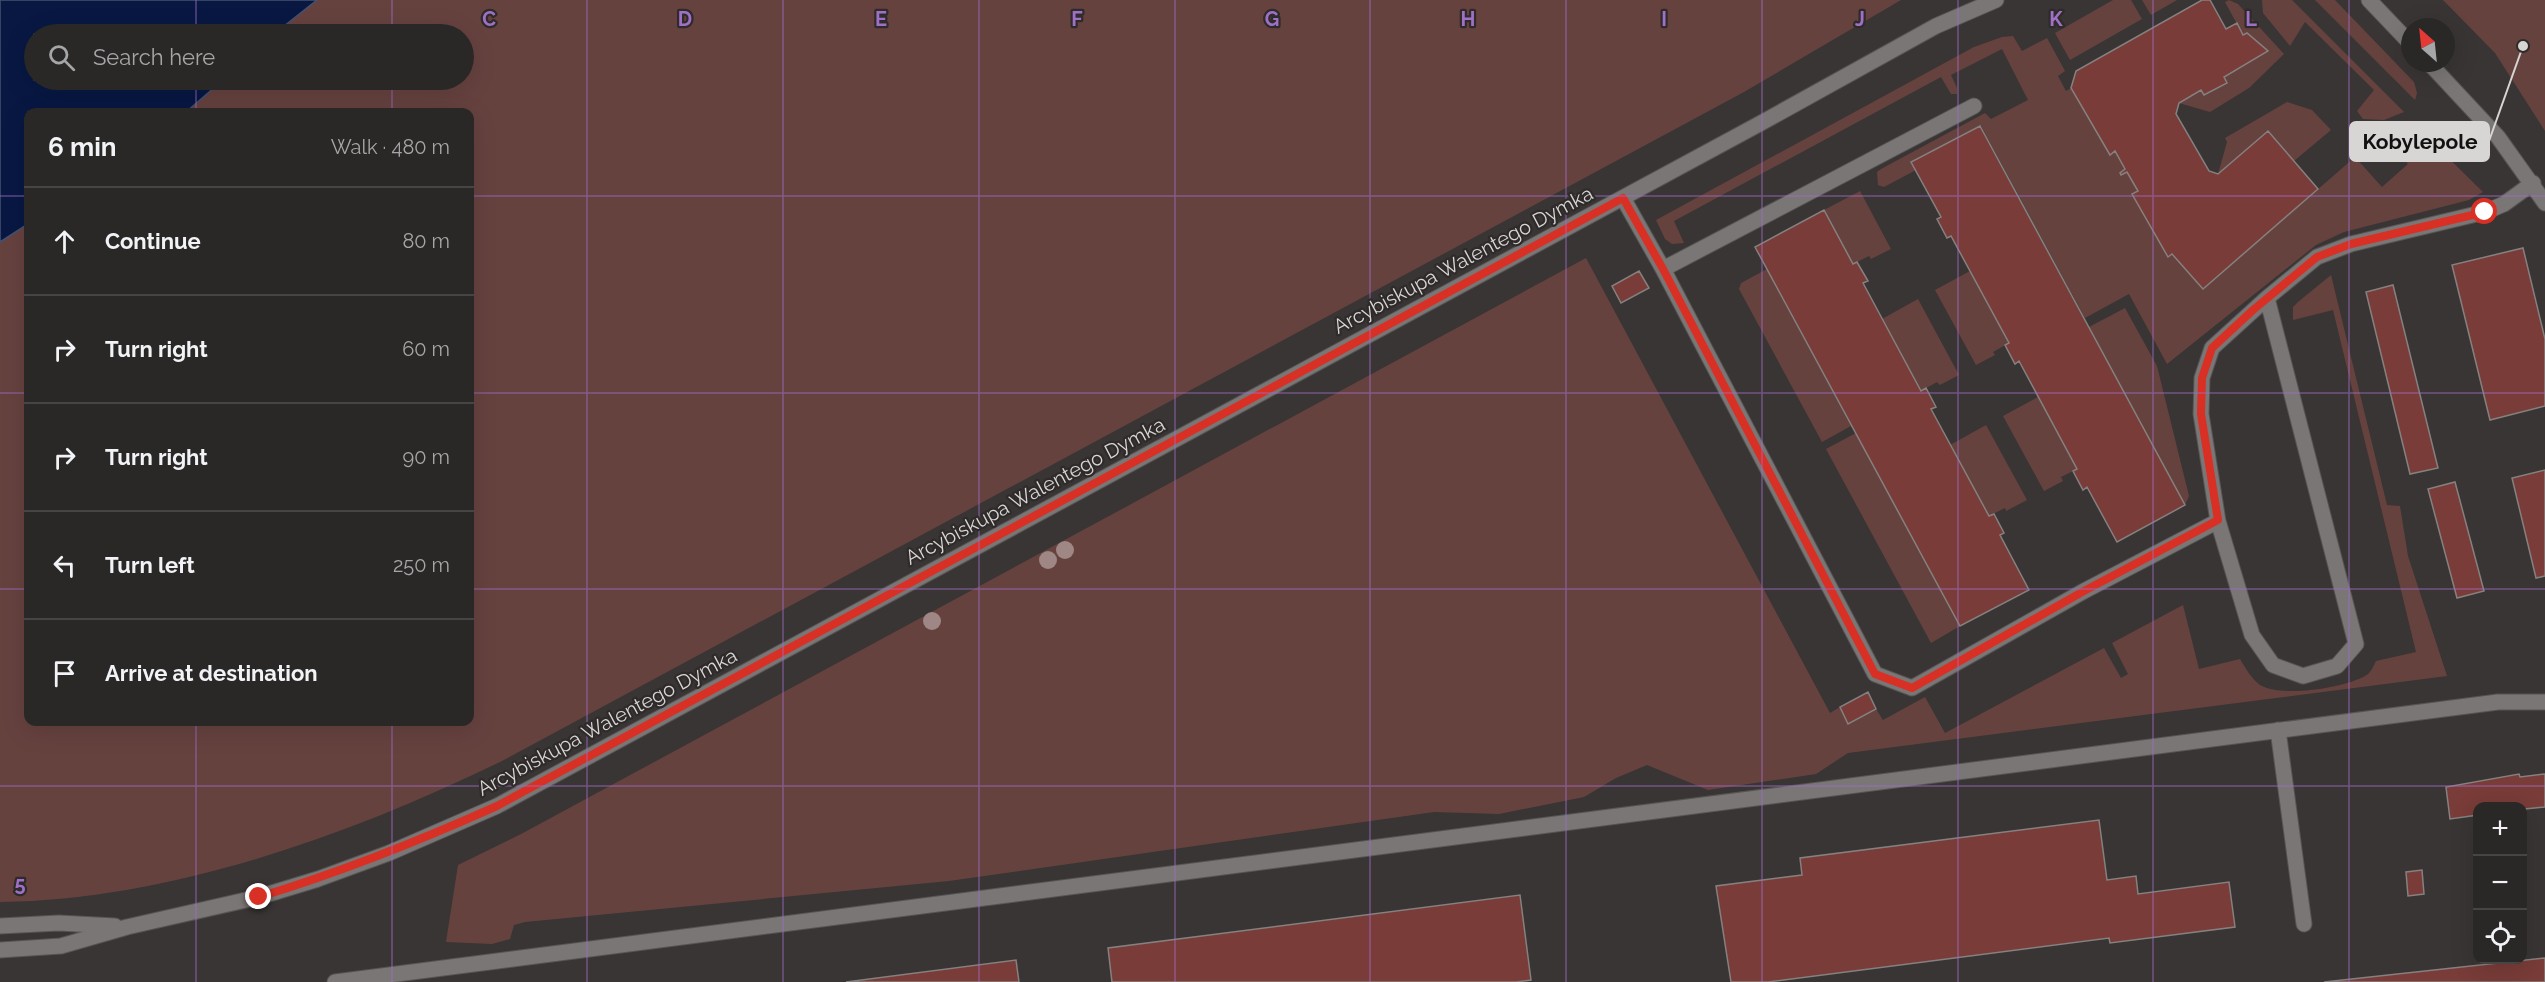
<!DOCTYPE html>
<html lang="en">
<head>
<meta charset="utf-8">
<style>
  body { margin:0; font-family:Raleway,sans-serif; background:#32302f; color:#f1f3f6 }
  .controls { position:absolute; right:18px; bottom:18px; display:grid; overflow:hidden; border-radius:12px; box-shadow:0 6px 24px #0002 }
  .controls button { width:54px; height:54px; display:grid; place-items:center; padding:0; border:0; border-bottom:2px solid #464444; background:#2a2827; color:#f1f3f6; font:30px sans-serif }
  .compass { position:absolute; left:2401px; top:18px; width:54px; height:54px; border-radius:50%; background:#2a2827; box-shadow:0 6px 24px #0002; rotate:333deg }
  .stop { position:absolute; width:18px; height:18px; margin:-14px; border:4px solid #d93025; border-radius:50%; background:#fff }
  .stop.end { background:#d93025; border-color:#fff; box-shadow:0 2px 6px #0008 }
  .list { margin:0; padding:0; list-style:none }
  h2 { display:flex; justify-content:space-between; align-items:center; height:78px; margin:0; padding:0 24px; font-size:26px }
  h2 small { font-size:20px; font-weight:400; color:#a5a6a7 }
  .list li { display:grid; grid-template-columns:39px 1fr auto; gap:18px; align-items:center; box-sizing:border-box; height:108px; padding:0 24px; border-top:2px solid #464444 }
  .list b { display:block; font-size:22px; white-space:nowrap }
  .list em { font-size:20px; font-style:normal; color:#a5a6a7 }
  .icon { flex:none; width:33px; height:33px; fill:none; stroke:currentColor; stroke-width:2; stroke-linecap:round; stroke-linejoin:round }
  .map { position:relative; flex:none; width:2545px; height:982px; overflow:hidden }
  .search { position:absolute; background:#2a2827; box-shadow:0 6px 24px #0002; left:24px; top:24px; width:450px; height:66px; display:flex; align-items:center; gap:15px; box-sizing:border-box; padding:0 21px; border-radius:33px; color:#a5a6a7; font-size:22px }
  .panel { position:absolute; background:#2a2827; box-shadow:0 6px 24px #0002; left:24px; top:108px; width:450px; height:618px; border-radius:12px }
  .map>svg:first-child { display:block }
  .green { fill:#66423f; fill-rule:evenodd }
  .water { fill:#081843; stroke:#46516f; stroke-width:1.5 }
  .building { fill:#793c38; stroke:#858181; stroke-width:1.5 }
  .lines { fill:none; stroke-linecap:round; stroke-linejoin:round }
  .service-casing { stroke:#565454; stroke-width:17 }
  .minor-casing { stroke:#565454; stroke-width:17 }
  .tertiary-casing { stroke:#565454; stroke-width:17 }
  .service { stroke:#7a7675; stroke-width:15 }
  .minor { stroke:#7a7675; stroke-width:15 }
  .tertiary { stroke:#7a7675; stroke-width:15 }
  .tree { fill:#9e8784 }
  .route { stroke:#d93025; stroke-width:8 }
  .grid { fill:none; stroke:#a070c8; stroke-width:1.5; stroke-opacity:0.55 }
  .labels { text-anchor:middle; stroke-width:4.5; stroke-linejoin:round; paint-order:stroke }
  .street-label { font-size:20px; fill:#d8d5d5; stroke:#2e2b2a }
  .grid-label { font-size:20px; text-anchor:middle; font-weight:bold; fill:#a070c8; stroke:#2e2b2a; stroke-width:4.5; stroke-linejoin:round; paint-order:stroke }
  .leader { fill:none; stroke:#d8d5d5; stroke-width:2 }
  .callout-dot { fill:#d8d5d5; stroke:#2e2b2a; stroke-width:2 }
  .callout { fill:#d8d5d5; stroke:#d8d5d5; stroke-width:2 }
  .callout-label { font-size:21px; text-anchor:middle; font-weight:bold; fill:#111 }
</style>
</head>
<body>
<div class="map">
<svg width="2545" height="982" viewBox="0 0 2545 982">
  <rect width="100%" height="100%" fill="#383534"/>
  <!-- green -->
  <path class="green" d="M0,0h1901l-157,92 -1242,669c-152,74 -332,139 -502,141zM34,34h430v46h-430zM28,112h442v610h-442z
    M2113,0h18l11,19 -72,41 -15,-27z
    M2142,0h35l-26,15z
    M2229,0l9,4 46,50 -35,34 -39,24 -31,-9 22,-13 4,5 22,-12 -3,-6 43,-26 -20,-18 -4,2 -18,-33z
    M2262,0h30l112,112 -20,8 -21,-1 -6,-8 17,-21 -69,-68 -15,24 -27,-33z
    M2315,0h20l79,82 3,11 -2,7z
    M2443,0h102v131l-50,-78z
    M2013,36l9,15 25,-13 18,33 -7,5 8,15 5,-3 38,66 6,-3 10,18 -5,4 1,2 6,-3 11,19 -6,3 36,62 4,-2 31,35 152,-132 27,30 26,-23 -11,-13 29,-15 57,56 -14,8 -125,32 -28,13 -149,119 -38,-70 -44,24 -104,-192 -69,36 4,8 -32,17 -6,-2 -1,-13 4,-3 104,-56 6,6 37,-19 -26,-51 -51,26 6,13v6h-6l-10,-17 -267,144 10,22 -12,1 -7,-5 -9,-19 318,-173 28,-10z
    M2287,102l25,8 19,20 -37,31 -26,-30 -50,43 9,-32 -2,-4z
    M1860,191l31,58 -20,10 -2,-3 -16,8 -29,-54z
    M1586,258l244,455 10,-6 9,17 27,-15 7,11 42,-23 20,36 159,-85 17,30 7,-4 -16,-31 71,-38 16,64 41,-10c6,10 11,19 20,26 21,13 84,3 105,-9 6,-3 8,-9 11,-15l40,-9 -83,-342 -40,10v-13l5,-5 33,-27 56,230 13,1 8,50 39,120 -599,77 -32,21 -108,16 -61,-25 -31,13 -32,19 -85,17 -65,-2 -485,69 -424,41 -11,3 -4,14 -18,5 -46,-2 12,-77 65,-32z
    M1767,269l84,157 -29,16 -83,-153 2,-6z
    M1970,271l39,72 -16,9 2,3 -19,10 -41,-75z
    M1918,299l41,76 -19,10 -3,-3 -16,9 -39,-72z
    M2125,308l32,58 32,130 -4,9 -96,-178z
    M2038,397l39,72 -16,8 2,4 -19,10 -41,-75z
    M1986,425l41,75 -21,11 -1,-3 -16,8 -39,-71z
    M1856,433l104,193 -29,17 -105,-194z"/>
  <!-- water -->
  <path class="water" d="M0,0h317l-43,34h-240v46h189l-37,32h-158v112l-28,18z"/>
  <!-- building -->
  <path class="building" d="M2202,0h8l16,29 11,-6 6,12 4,-2 21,18 -44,26 3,6 -23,12 -3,-5 -22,13 -3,11 33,57 9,3 50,-43 50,58 -115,100 -31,-35 -4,3 -36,-63 6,-3 -11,-19 -6,3 -1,-2 5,-4 -10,-18 -5,4 -39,-67 5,-17z
    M1980,126l205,379 -68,37 -30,-55 -4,3 -10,-19 4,-2 -58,-108 -4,3 -10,-19 4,-2 -58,-107 -4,2 -10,-19 4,-2 -30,-55z
    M1824,210l29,54 4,-2 11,19 -5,2 58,108 5,-3 10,19 -5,2 58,107 5,-2 10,19 -4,2 29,55 -69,36 -205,-379z
    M2523,248l22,91v67l-55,14 -38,-155z
    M1639,271l10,17 -28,15 -9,-17z
    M2393,285l45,183 -28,6 -44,-182z
    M2545,470v106l-9,2 -24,-100z
    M2455,482l29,109 -27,7 -29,-109z
    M1868,692l8,17 -28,15 -8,-17z
    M2519,774l1,3 25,-3v33l-20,2v4l-3,1v-8h-44v9l-28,4 -4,-32z
    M2099,820l8,60 29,-4 2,18 91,-12 6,45 -125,16 -1,-5 -341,44h-37l-15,-96 86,-11 -2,-17z
    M2422,870l2,24 -16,2 -2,-24z
    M1520,895l11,85 -15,2h-404l-4,-34z
    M2545,958v24h-221z
    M1016,960l3,22h-173z"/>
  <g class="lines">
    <!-- service casing -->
    <g class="service-casing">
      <path id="service" d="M1623,198l40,71 212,405 37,14 172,-97 134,-70
        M1663,269l311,-163
        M2267,298l89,346 -19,22 -34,10 -30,-11 -21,-30 -34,-114 -17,-107 1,-36 10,-30z
        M2267,298l50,-41 34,-13 134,-32 19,-8 29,-21
        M2278,730l26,194
        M335,982l2163,-280h47"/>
    </g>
    <!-- minor casing -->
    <g class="minor-casing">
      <path id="minor" d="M2369,0l41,43
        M2429,63l69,74 47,66"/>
    </g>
    <!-- tertiary casing -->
    <g class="tertiary-casing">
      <path id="tertiary" d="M0,926l59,-3 56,3
        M0,950l61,-4 66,-19 132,-30 59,-18 71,-26 108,-47 1264,-683 175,-97 60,-26"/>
    </g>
    <!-- service -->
    <use href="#service" class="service"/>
    <!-- minor -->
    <use href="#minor" class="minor"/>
    <!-- tertiary -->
    <use href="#tertiary" class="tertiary"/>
  </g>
  <!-- trees -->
  <g class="tree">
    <circle cx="1065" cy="550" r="9"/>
    <circle cx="1048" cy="560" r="9"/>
    <circle cx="932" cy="621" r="9"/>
  </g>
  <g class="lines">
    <!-- route -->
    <path class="route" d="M259,897c82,-25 160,-56 238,-91l1126,-608 40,71 212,405 37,14 172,-97 134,-71 -17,-106 1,-36 10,-30 41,-38 64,-53 34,-13 134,-32"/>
  </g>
  <!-- grid -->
  <path class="grid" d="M196,0v34M392,0v34M587,0v982M783,0v982M979,0v982M1175,0v982M1370,0v982M1566,0v982M1762,0v982M1958,0v982M2153,0v982M2349,0v982M196,80v32M392,80v32M0,196h28M470,196h2075M0,393h28M470,393h2075M0,589h28M470,589h2075M196,722v260M392,722v260M0,786h2545"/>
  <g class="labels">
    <!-- street labels -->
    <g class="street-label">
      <text transform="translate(1463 260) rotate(-28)" y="7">Arcybiskupa Walentego Dymka</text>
      <text transform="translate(1035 491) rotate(-28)" y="7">Arcybiskupa Walentego Dymka</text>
      <text transform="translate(607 722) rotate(-28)" y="7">Arcybiskupa Walentego Dymka</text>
    </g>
  </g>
  <g class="grid-label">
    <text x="489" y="26">C</text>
    <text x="685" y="26">D</text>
    <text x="881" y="26">E</text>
    <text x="1077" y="26">F</text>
    <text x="1272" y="26">G</text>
    <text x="1468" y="26">H</text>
    <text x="1664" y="26">I</text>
    <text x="1860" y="26">J</text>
    <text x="2056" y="26">K</text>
    <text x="2251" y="26">L</text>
    <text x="20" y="891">5</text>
  </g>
  <!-- callouts -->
  <path class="leader" d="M2523 46L2489 141"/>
  <circle class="callout-dot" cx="2523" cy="46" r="6"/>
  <rect class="callout" x="2350" y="122" width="139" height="39" rx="6"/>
  <g class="callout-label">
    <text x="2420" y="149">Kobylepole</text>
  </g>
</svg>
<div class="controls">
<button>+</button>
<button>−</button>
<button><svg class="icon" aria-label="locate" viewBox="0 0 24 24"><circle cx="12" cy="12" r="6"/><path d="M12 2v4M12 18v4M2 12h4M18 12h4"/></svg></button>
</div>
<svg class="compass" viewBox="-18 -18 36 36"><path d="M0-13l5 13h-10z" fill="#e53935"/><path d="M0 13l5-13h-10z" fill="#a5a6a7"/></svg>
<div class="stop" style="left:2485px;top:212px"></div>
<div class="stop end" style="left:259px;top:897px"></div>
<div class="search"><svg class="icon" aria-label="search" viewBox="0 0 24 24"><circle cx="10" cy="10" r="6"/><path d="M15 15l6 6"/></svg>Search here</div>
<section class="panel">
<h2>6 min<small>Walk · 480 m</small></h2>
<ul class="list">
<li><svg class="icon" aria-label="ahead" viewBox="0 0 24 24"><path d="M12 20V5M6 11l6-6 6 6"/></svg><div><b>Continue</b></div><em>80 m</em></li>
<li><svg class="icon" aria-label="right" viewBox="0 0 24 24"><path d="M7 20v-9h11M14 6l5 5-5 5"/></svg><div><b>Turn right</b></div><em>60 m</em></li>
<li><svg class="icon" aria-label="right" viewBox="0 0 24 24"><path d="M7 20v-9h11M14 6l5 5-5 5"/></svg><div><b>Turn right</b></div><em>90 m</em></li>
<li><svg class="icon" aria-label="left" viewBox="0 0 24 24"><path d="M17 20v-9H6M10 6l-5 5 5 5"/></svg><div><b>Turn left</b></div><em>250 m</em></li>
<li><svg class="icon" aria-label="arrive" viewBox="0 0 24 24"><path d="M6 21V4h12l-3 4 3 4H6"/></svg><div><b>Arrive at destination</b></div></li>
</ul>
</section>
</div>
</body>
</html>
